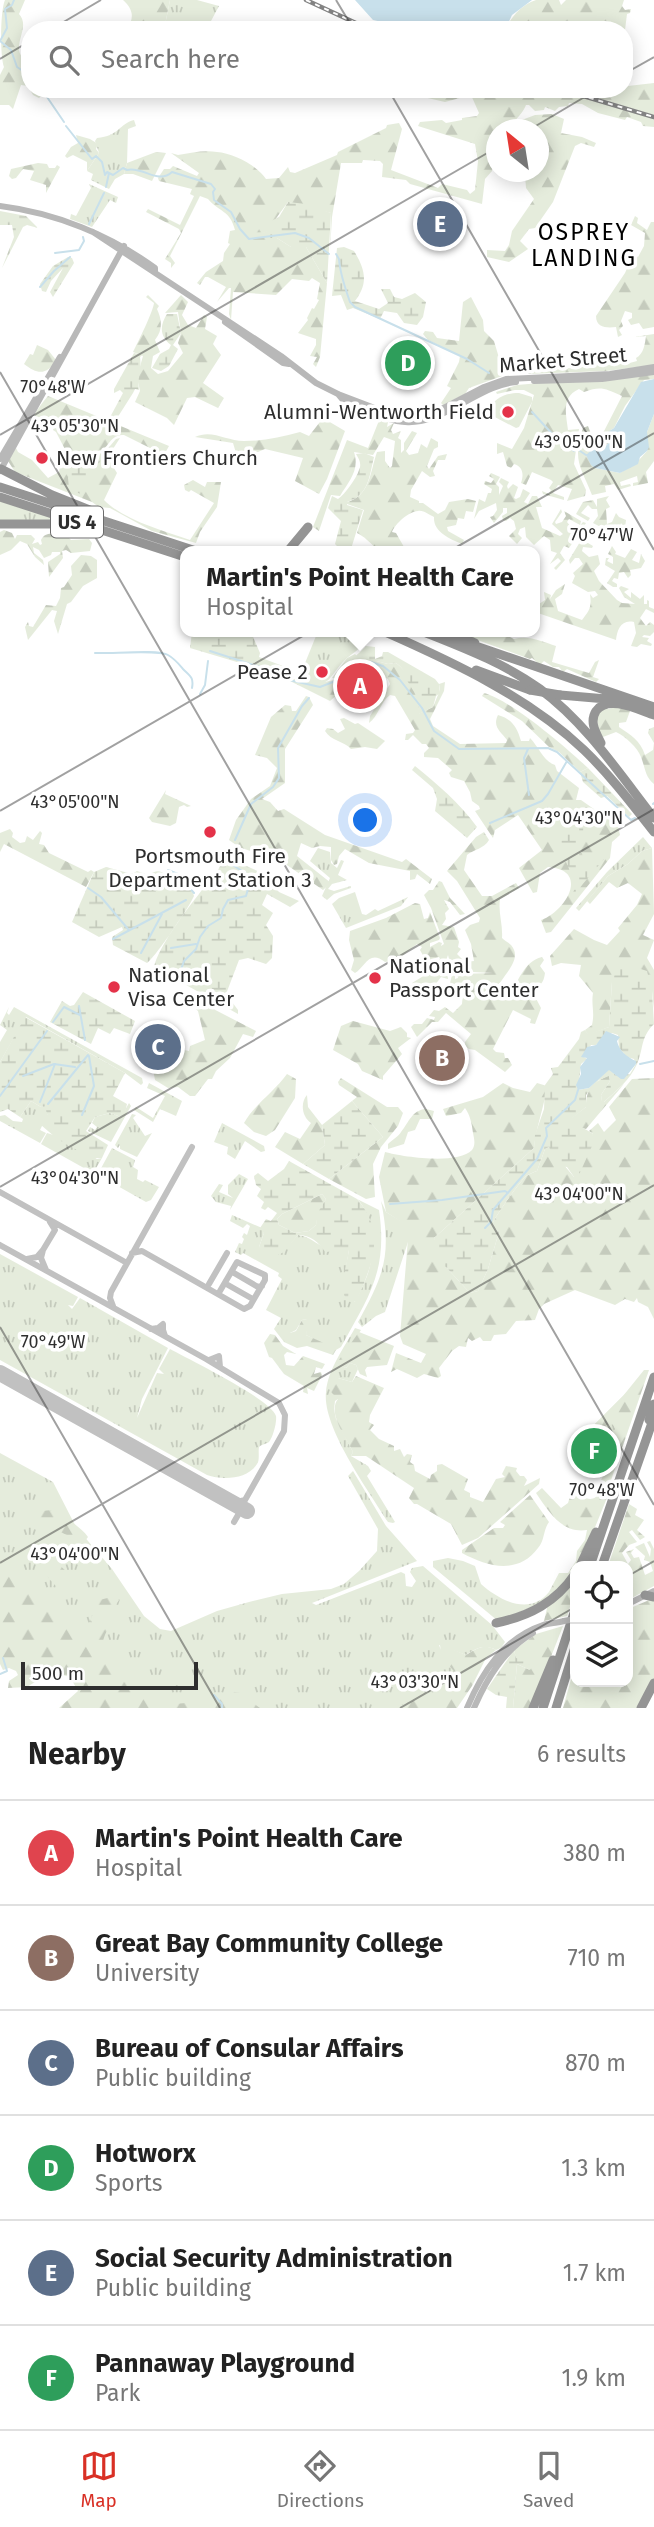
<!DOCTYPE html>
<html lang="en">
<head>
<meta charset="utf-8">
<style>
  body { margin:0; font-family:"Fira Sans",sans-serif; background:#f2f2f2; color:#222 }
  .controls { position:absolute; right:21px; bottom:21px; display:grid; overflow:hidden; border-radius:14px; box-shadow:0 4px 18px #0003 }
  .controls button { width:63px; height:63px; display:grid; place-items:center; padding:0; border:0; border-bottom:2px solid #e0e0e0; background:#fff; color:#222; font:35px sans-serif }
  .compass { position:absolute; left:486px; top:119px; width:63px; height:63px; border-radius:50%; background:#fff; box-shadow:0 4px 18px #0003; rotate:330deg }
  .scale { position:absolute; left:21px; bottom:18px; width:177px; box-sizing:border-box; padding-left:7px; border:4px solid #2e2e2e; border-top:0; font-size:19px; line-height:24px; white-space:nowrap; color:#2e2e2e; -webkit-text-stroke:5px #fff; paint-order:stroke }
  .you { position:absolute; left:366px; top:821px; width:24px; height:24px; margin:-18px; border:5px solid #fff; border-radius:50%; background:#1a73e8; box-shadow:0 0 0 10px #1a73e833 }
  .badge { display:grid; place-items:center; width:46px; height:46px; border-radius:50%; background:#d93025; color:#fff; font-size:23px; font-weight:700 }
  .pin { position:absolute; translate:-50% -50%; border:4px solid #fff; box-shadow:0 2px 7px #0006 }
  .popup { position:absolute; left:180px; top:546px; width:360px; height:91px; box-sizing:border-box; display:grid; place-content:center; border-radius:14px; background:#fff; filter:drop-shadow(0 2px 5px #0005); font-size:23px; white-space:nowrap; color:#767676 }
  .popup b { font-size:26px; color:#222 }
  .popup::after { content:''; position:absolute; left:50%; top:100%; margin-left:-14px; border:14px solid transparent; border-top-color:#fff }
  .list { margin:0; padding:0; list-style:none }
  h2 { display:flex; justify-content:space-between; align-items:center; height:91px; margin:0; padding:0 28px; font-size:30px }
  h2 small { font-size:23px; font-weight:400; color:#767676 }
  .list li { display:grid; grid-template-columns:46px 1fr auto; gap:21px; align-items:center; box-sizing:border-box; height:105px; padding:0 28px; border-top:2px solid #e0e0e0 }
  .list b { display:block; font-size:26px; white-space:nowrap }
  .list p { margin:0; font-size:23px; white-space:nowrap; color:#767676 }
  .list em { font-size:23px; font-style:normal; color:#767676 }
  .icon { flex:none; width:38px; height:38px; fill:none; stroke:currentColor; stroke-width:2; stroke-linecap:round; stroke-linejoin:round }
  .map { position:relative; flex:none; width:654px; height:1708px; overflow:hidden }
  .search { position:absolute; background:#fff; box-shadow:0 4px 18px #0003; left:21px; right:21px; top:21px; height:77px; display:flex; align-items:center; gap:18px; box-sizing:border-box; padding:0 24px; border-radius:28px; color:#767676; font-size:26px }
  .sheet { height:721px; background:#fff }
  nav { display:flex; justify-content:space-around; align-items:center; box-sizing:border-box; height:98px; border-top:2px solid #e0e0e0; background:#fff; font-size:19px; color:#767676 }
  nav a { display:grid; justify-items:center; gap:4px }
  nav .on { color:#d93025 }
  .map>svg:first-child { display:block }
  .grass { fill:url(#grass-tufts) }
  .forest { fill:url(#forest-firs) }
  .wetland { fill:url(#wetland-marsh); fill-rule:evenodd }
  .garden { fill:#e5ecdc }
  .water { fill:#c8e0eb }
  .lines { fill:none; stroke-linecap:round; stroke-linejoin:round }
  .stream { stroke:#c8e0eb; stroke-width:2 }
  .taxiway { stroke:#c1c1c1; stroke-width:6 }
  .runway { stroke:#c1c1c1; stroke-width:16 }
  .secondary { stroke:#b8b8b8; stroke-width:6 }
  .highway { stroke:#959595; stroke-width:9 }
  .rail-casing { stroke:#838383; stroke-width:4.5 }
  .rail { stroke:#fff; stroke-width:2; stroke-dasharray:5; stroke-linecap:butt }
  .secondary-bridge { stroke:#b8b8b8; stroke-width:6 }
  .highway-bridge { stroke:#959595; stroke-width:9 }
  .ticks { fill:none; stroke:#2e2e2e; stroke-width:2; stroke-opacity:0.45 }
  .poi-dot { fill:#e43249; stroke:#fff; stroke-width:2.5 }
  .labels { text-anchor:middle; stroke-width:7; stroke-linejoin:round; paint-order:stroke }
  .shield { fill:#fff; stroke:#6d6d6d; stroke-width:2 }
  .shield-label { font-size:19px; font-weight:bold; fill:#2e2e2e }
  .street-label { font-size:21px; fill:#2e2e2e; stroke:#fff }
  .poi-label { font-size:21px; fill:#2e2e2e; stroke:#fff; text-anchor:start }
  .neighbourhood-label { font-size:23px; letter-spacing:2px; fill:#000; stroke:#fff }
  .ticks-label { font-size:18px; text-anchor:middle; fill:#2e2e2e; stroke:#fff; stroke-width:7; stroke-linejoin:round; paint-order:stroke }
</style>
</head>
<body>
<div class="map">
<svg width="654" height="1708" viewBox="0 0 654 1708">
  <defs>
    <pattern id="grass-tufts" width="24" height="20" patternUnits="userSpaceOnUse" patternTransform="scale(1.75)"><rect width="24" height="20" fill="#e5ecdc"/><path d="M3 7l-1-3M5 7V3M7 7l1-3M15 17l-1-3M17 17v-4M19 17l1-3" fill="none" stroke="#c5cbbd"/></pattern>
    <pattern id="forest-firs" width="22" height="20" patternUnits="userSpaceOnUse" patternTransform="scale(1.75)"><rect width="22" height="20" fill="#e5ecdc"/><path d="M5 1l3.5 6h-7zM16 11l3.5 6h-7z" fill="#c5cbbd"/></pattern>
    <pattern id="wetland-marsh" width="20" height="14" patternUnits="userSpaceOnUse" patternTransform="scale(1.75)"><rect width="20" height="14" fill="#e5ecdc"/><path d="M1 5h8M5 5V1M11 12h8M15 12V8" fill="none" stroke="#c5cbbd"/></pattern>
  </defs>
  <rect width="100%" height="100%" fill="#fff"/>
  <!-- grass -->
  <path class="grass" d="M170,0h27l22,6 -8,15 -2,9h-45z
    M134,120l2,6 -8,3 -1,34 -3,11 -9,5 -6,10 -18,-9 2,-6 -6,-3 12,-18 -4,-12 2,-3c22,-2 22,-14 37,-18z
    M89,184l29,13 -2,6 -6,-3 -18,27 -22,-8 1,-5 5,2 15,-28z
    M0,500l72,22h-72z
    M321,632h35l10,5c-4,11 -10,14 -19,21 -21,20 -15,34 -51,21l5,-6 15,-37z
    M643,837l9,11 -10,3 -14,13 -20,12 -29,35 -3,-3 31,-36z
    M318,848l12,4 1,11 6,5 4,-8 3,1 -6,14 9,5 -15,4 -4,5 6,2 17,-5v2l-17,6 -7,6 -5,-4 8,-18 -20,-17z
    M355,892l7,22 4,1 9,-6 3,2 30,-14 -7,9 -55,22 -14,-24 7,-6z
    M9,1007l-2,6 2,2 5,-8 128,71 1,5 -2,2 -16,-12 -99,-56 -26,45v-20l7,-12 -7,-5z
    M149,1083l33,18 -6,15 -16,-7 -7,13 -19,-12 2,-3 17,11 12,-22 -18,-8z
    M31,1101l10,6 8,-2 -1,9 -8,16 6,3 -6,10 -40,-22v-5l5,-1 8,6 9,1 1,-3 -3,-2z
    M129,1103l2,3 -20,36 -23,-11 2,-4 5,3 2,-3 -5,-4 3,-6 15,-4 11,4z
    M132,1114l4,1 -3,3 12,18 7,-3 -15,24 -17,-8v-4l-2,3 -3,-3z
    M222,1123l42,23 1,5 -4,1 -16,-11 -10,18 -8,-5 1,-7 -14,-5z
    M47,1133l13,4 37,22 5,-1 -7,12 -4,2 -50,-28z
    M112,1148l23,12 -2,7 5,3 -1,9 6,3 2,-2 14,7 -8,13 -5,2 -46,-26 -1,-4z
    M239,1174l9,5 -18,31 1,-4 -15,-4 -5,-6 8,-12 4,1 -4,7 14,6 -5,-4v-9z
    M357,1199l22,11c9,61 -10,86 -38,137l-5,3 -30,-15 1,-16 -5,1 -6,10 -6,3 -6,9 -10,-13 7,-11 -15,-8 16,-31 -4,-3 1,-3 -36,-20 -2,2 -6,-3 4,-9 3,1 2,-5 -2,-2 2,-4 3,2 3,-9 -3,-2 -4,4 -13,-7 2,-6 30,13 2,5 -5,14 26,2 13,-14c12,1 17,9 27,12 8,2 16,2 24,3l-6,36 12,16c15,-31 20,-39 14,-74 -2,-12 -3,-20 -12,-29z
    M381,1201l5,11 23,14v13l-24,73 -9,4 -14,11 -4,-5c26,-47 34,-67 23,-121z
    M0,1254l78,43 -5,9 -5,-1 4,4 8,-11 88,50 -26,51 -5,19 20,-45 7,1 -5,-5 11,-20c18,10 101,50 106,67 1,6 -3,21 -7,26 -3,2 -7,2 -10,5 -1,5 1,13 -2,17 -10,16 -35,16 -50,11l-207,-115z
    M355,1328l6,2 -24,34 9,4 4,-5 6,2 2,4 -6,13 -14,-4v21l-3,2 -1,8 2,10 17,33 -2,4 17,10 3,5 -4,5 28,46 -2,1 -5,-1c-19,-31 -66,-95 -62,-130 2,-23 18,-44 29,-64z
    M643,1376l-10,30 -27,61 -23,-14 -8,-9z
    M0,1453l53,29 23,45 36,42 32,47 16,13 11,2 46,-20 32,-9 33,-8 49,-5 13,-5 15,-13 18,-20 1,-22 -30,-53 5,-5 33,55 31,35 -105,42 4,2 85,-33 4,2 1,12 6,1 4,-6 -6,-9 2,-4 11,-2 69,59 13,17 -4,6 -5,2c-11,-6 -20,-2 -30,5l-27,-10c5,15 21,24 22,40l-6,6 -53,17h-151l-45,-4 -30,2 -36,-12 -99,-86 -41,-53z
    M448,1558l15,3 12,5 6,18c19,17 49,32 68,8l5,2 -3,5 -53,22 -65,-54v-6z"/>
  <!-- forest -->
  <path class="forest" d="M5,0h20l-6,14c12,13 -7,30 3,43 2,4 5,5 8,8v24h18l-9,9 -6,-3 -5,-9 -7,-1 -8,24 -4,-4h-9v-30l4,-8c-4,-10 -4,-56 1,-67z
    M123,0h47l-6,30h-37c7,-12 7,-20 -4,-30z
    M536,0h23l2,5 5,-5h58l-2,6 3,4 6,-1 -1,4 -3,1 -3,24v-8h-119c7,-14 16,-25 31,-30z
    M624,55h3l-1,9 3,3 -5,5 6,6 -4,4 2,4 26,-3v32l-87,-26h57z
    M418,89h115l5,5 5,-5h13l98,29v9l-11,-1 -2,-4 -14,-5 -2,3 -27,-7 -16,-9 -13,-1 -1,3 -9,1 -4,4 -10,-4 -1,3 -9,1 -6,-6h-3c-4,10 -17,24 -30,25l-4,41 -7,8 -3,25 -72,-20 -4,-4 -24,-3 1,-13 -3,-3 -17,-1 -1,3h-21l-9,54 -2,33 1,-37 -43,-11 -22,30 -24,6h35l14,9h15l21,36 -7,74 -4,10 -3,-3 4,-7 -7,-1 6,-11v-6l-18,-6 10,-13 -1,-2 5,-10 2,1 5,-9 -2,-1 3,-16 -8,-5 -3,3 -17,-2 -16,16 -43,-3 -2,28 -2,-6 2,-26h-2l-12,14 9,-15 -18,-10h-3l-5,8 -3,-2 9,-11 17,-11 1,-8 6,-9 -2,-1 2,-12 5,-1c-5,-20 -16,-18 -27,-31l-8,-3 -30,60 5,7 -4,5v-5l-6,-4 16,-26 -2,-4 -33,-17 2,-3 32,16 14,-29 -4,-2 2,-5 -33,-8 -1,-3 6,-9h6l3,-3 24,10 2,-3 -28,-20 7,2c13,-2 26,-5 39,-3 16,1 41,14 49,27l13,-1 9,-11 2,5 5,1 42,-18 1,-3 48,-24 1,-3 12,-2 3,6 -11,41 47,18 4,-4 25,6 3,4 5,-4 3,-29 -3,-17 -57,-18 2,-4 22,-2 4,3 16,-3v-2l15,-2 2,-3 -8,-18 -26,7 -26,-6 -3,-2z
    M552,114l12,5 -3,14 21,4 14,6 -2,4 -13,-4 -6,3 -22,56 -18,26 -6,1 -9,12 8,8 -19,13 -22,-5v-7l18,1 4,-6 3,-14 22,-32 -8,-11 -1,-13 -4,-3h17v-42l-24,-7 21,-8z
    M76,135l14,4 8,5 -2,5 3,4 -12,18v-9l-14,-7 -6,3 -2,-2 6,-9 7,-4z
    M156,152l10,1 -14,28 -19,-7h-9l3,-11z
    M38,163l9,1 2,4h6l2,-3 3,2 -14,26v-8l-16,-5 4,-9 -11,-2 -7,9 -4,1 -3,-3 2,-7z
    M635,216l3,2 -1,5 10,7 4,-8h3v105l-11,2 -4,-6 -8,2 -3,-5 4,-2v-5l-7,-2 -4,10 2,5 -4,4 3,5 -4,2 -2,-10c-9,1 -20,1 -20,-11l29,-43 3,-7 -14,-12 1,-2 12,8 6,-6 5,3 6,-11 1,-13 -14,-8z
    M148,295l11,11 -2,3c5,11 6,21 -2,31l5,12 -7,4 -2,12 7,6 10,-3 15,-18 -5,-10 3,-10 -3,-21 -13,1 16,-18 7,7 -6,13 6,10 8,3 8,-13 3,2 -2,12 12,7 -4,8 8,11 -18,28 21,15 -6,10 -23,-11 -8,1 -13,27 -7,-7 -32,-16 5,-11 -3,-14 6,-21 -10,-4c5,-10 20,-40 21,-49l-8,-6z
    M471,297l12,23 1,11 10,10 8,27v8l-33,12 -4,6 -22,11 -2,-2 10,-15 -4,-2 12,-24 1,-6 -32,-16 -5,-6 2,-3 8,1 4,6 22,3 4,-39z
    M654,334v31l-48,6 -79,3v-5l48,-1v-4h7l14,-6 1,4 17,-7 5,7 7,2 11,-3 -1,-3c8,-4 9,-15 10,-22l-12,1z
    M37,345l11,5 8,10c-9,15 -18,15 -32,4l6,-10 3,1z
    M654,373v6l-10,1 -19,26 -11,22 -3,2 -3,14 -15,5 2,19 25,5 18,-12 9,-10v-19l7,-18v47l-8,11 2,11 -15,3v-3l5,-1 -1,-6 -17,6 1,4 9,-2 1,2 -13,4 -4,-6 -9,2 1,6 -14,3c-11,-28 -20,-34 -9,-67l5,-2 3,8 11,1 20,-39c-18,-8 -21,-10 -38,-4l-5,-3c-18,8 -13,25 -11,41l11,-1 -5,35 12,26 -1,6 -18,5 5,-12 -14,-4 -5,8 11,4v3l-21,-6 -1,-3 7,3 2,-4 -2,-2 4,-6 -2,-2 -19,-8 -6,13 -5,-2c3,-9 2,-16 -7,-19l-3,4 -4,-2 -4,-14 -6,2v-11l15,6 12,-21 10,-33 -10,-5h-9l-18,4 -1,-2 21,-7z
    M48,396l121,50 -5,9 -40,-20c-12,0 -13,7 -21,15l-34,7 -13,-25 -3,-2 1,-3 -5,-2 -3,4 -3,-3 -12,4c-1,-13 9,-24 17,-34z
    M323,418l22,13 -18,48 -8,15 -24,-13 8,-23 -38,-9c-11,5 -17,8 -29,4l-3,-10 -38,-6c17,-8 31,4 49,4 20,0 37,-4 56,-9l9,4z
    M380,418l8,4 -1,5 7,-4 -3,7 2,4 8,-3 -3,7 3,2v13l3,-3v-7l8,-12 5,2 -11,18 3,4 9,-2 3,-9 6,4 4,-10 7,4v5l-4,2 -7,17 2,3 9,-13 9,-2 -2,6h-7l-5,11 2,5 -5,1 -8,-6 -11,19 -1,7 9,4v2h4l15,11 7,-4 4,-8 19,-3 8,2 -3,11 -7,-1 -2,8 -6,-1 -2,7 -9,2 1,4 16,9 -2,4c-12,-5 -29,-12 -28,-27 -5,-2 -10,-7 -16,-6 -10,1 -22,12 -26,21l4,1 8,14 10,4c-12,0 -29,3 -39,-4 -6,-5 -10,-10 -18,-14l7,-23 -17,-6v-2c23,-6 23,-30 30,-50l8,-1v10l5,7 2,-2 3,-25 -11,-4 -11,18 -19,-3c6,18 -5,29 -14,44l-9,-1 -12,36 -6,-4 34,-87 21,8z
    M120,438l-9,14 5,5 -4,8 5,8 -13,27c20,20 57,30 86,40l24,-37 -23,-13 -2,2 -4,-2 -1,-5 9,-5 12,7 2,-5h14l-4,25 -17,25 -4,11 -44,-12 -42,-23 -11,-1 -7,-5 -77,-30 -7,-11 8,-13 2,4 14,8 16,18 11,-6 1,-5 16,-10 28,-4 12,-14z
    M491,473l9,4 -4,7 3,3v8l4,-9 -4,-4 2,-4 8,4 -2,4 1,3 5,-5 5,3 -4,11 2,1 4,-2 3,-8 7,4 -6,9 4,2 4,-8h5l5,11h-6l6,21 18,8 3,-2 -11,-10 9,-15 1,3 -7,10 1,2 6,-2 4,-6 -2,-5 17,10 -1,4 -11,-6 -2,3 4,5 7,1 5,-6 3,1 -17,25 -5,-2 -4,7 5,7 -9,10 -2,-2 7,-7 -3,-3 -8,6 7,-11 -6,-2 -1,-11 -6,-4 -10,9 -8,-8 -1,-10 -5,2 -2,5 4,4 -5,6 -8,-8 7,-7 -2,-8 -4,-3 -4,3 -3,-1 -1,-4 5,-3v-5h-4v4l-9,11 -4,-6 3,-1 4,-6 -1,-7 -17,8 -5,8 5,-20 6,3 3,-9h3l1,-4 -8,-5 1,-3 6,2 3,-4 -5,-3z
    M609,496l-3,4 4,7 -4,2 1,15 5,-2 4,-9 3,4 7,3 -1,8 -4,-5 -3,13 -25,-13 5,-7 -1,-7h-5l-4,-4 -7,8 9,5 -2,3 -12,-7 7,-12 10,-2 4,7v-8z
    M589,527l-6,13 10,6 -1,2 -9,-1 -1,4 7,6 9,-2 2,9 -6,7 5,10 18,19 5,3 13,1 -11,-7 -5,-9 2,-2 8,3 -5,3 7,6v-6l9,7 4,-4v9h3v-4l2,1v6l5,2v4l-8,-4 -6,9 6,8 4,-4 4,3v7l-4,4 -6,-1 -2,2 7,1 -2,3 5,3 -1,2 -10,-2 -4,3 -6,-1 5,-13 -2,-11c-13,-3 -17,8 -18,18l-81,-28v-8h4l6,-4 -1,-8 7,3 -1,4 6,-9 9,-6 -3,10 -7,5 3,12 24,9c7,-9 10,-12 8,-26l3,4 5,-3 -3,-4 -7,1 -16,-9 3,-7 -2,-3 10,-9 -4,-6h-4l-5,6 -1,-4z
    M4,530l8,3 3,6 2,-4h14l4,4 -3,5 6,-2 2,3 2,-1 -1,-4c5,-10 14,-5 25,-5l5,5 18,-1 3,4 -2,8 -19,2 -5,-3 -4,1 1,7 -14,19 -1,-15 12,-8v-2h-8l-1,3 -7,3 -5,-8 -6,-3 1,6 9,7 1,5 -9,-8 -8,-13 -7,-3 -9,9 -11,5v-23z
    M612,546l4,6 -1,2 10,4 6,-9 6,3 -5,8 7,3 2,-9 4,7 -4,7 -11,2 1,5 -3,3 -4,-6 -5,1 -1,6 -4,-1 -2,3 5,3v3h-4l-6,-4 8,-12 -10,-6 1,-7h3l-2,3 6,3v-7l-5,-3z
    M81,555l10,1 6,4v18l-14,8 -12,16 -4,2 -9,30 -4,-13 3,-10 -5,-1 -24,30 -3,-13 3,-5 1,4 4,1 13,-22 10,1 4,-8 1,-10 3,-1 8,-12 -1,-9z
    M455,632h45l14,7c15,-4 29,3 42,7l-4,16 37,11 6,-11 4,-2 -6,17 6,2 -3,3 -29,-13 -4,3 -4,-5h-6l-9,-6 -4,4 -8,-7 -2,1z
    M355,654l3,3 -11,5 -6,10h9l-7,6h6c3,-9 14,-11 22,-11l5,-6 12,3 8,-1c14,10 26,34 22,51l15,-7 7,-17 -1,-6 6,-2 -1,9 -14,28 3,7 27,18 46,-1 1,-3c-6,-8 -15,-13 -9,-25 14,4 19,12 23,26h8l1,-3c9,9 13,23 25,27l2,6 22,17 -3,12h5l37,26 2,9 -8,7 -2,16 -59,74 -5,1 -5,-13c24,-8 50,-50 7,-53l-8,6 -3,19 -4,1 -14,-25 23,-18 -24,-35 -23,15 -2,8 -18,-27 5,-2 -1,-3 -7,-5 -2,-9 -6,-11 -13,-4 -2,-4 3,-3 -14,-12 -14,-1v-4l5,-5 -3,-4h-4l-9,-9 -5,5h-3l1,-6 7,-1 2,-3 -20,-34 -5,-1c-9,6 -12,22 -21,28l1,-7 20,-32 -2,-5 -15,-8 -11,5 -7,-1 -10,13 -15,13 -42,-21 2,-2c26,6 25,7 51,0h-9l15,-20z
    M484,693c27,7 83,55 104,75l-8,4 -21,-20 -10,-5 -27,-26 -40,-25z
    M306,696l3,1 4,8 -28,44v34l-23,16 8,3 8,9 6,-2 41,26 77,27 4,-3 26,20 -2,5 -13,-10 -2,5 -5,1v-9l-41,-8 -24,-14 -6,7 -2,8 -3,1 -3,-5v-13l-11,-1 -8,2 -11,-5 -4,13 34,27 -8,7 -39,-27 -45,-16 -10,-7 7,-20 15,-21 19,-13 7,-18 -10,-10 -12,-3 16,-38 14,-12 6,1 1,5h4z
    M606,706l2,3 13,-3 9,5 -4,11 -7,1v4c12,8 21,13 26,28l8,-5 1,-7 -6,-10 1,-4 5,-2v57c-9,-7 -9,-17 -13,-27 -4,-10 -15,-20 -25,-25l-13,5 -3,-2 -4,-20z
    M344,718l11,6 3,-1 27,18 -8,8 -12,-2 -14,2c-7,-8 -20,-8 -26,-18l2,-3 6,1 5,4 7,-4 -5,-10z
    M166,790l-1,4 26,12 -4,1 -3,-2 -5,2 -3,16 -6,3 -18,-4 -3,-4z
    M10,829l3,4 -1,4 8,6 5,-1 2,-6 6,4 7,-9 2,2 -3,11 5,1 5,8 39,19 3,-2 3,2 -8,15 -82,-43 -4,8v-19z
    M484,832l5,8c-5,9 -15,9 -22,15l-3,15 18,26h10l24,-13 3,5 -19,11c-2,14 3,25 2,39 3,3 6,4 9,7 15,17 -17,36 -18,54l12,1c13,-13 16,-38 37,-43l2,3 -4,6 5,7c-2,14 -6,10 -13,18l9,17 -6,16 -5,-1 1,-4 -18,-9 -20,39 3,3 8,1 1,5h3l4,7 -7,7 -30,-22 -6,-1 -4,-3v-4l6,-8 -25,-21 -8,9h-6l-15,15 -6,-10 3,-3h8l5,-6 7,2 1,-3 -6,-1 5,-6 5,1 6,-4 8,6 9,-9 1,-12 -9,3 -4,-12 2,-8 3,-1v5l3,-1 -1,-4h2l34,-1 -41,-2 -4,-16 -2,6 2,18 -7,-2 -6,8 -20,9 -3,-11 18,-11 10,-13 -1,-2 -13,4 -6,-11 2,-3 -5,-3 -20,16 -12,2c-16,-13 -20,5 -30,11l-4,-3 3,-10 -5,-20 1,-9 36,-13 29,-15 5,1 4,15 4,-1 2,-6 10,26 -1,2 -9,3v4l9,-5 3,1 -1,3 3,-2 -13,-36 -7,-13 5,-5h4l6,-9 3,1 8,16 15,16 -5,1 -10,-13 -6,-2 5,9 -4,4 1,6 -4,6 12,2 5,15 -1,5 3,2 -4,5 8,8 9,-1 -3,-17 -6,-14 5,-5 9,-3 1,-4 -23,-37 -10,-10 29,-34z
    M652,848l2,66 -11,21 11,5 -7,18 7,12v39l-2,-18 -40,-9 -3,45 -21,8 -3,-5 7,-5c3,-13 -1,-20 1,-32l-14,-17 2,-11 -20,-2 -9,3 -2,-10 24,-27 20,11 13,5 13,-14 -2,-3 19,-23 5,-11 -14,-11 -11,5 -8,-6 -19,22 -3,-3 21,-25 20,-12 14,-13z
    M196,1000l60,31 -3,6 -10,-3 -13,24 -14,13 -4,8h-4l-13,17h-5l-12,-9 -10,1 -13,-8 -2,-11 3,-5c18,2 19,4 28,-14l5,1 1,-5 15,-6 -7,-29 -6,-5z
    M353,1021l37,10 11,-4 6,6v4l4,1 -13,10 4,6 -19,22v4l-21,-9 -4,-7 -25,-14 8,-24z
    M287,1074l9,5 -1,19 -20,32 -9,6 -12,-4 -10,-9c11,-19 30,-31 43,-49z
    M609,1075l1,6 -9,14 1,6 2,1 20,-18 -38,45 -8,-2 -8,-8 16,-12c0,-19 7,-24 23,-32z
    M341,1078l46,29h11l5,6 -5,13 -17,21 -8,17 2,33 -9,2 -37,-20 54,-42 -31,-36 5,-4 -18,-12 -1,-3z
    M654,1078v241l-6,-12 -10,-5 -1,-4 -3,4 -9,-3 -10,6 -40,-15 -31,14 -5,5 -4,11 -19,1 -10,13 -12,1 -3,6h-8l-3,-4 -8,4 -4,-3 -2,9 -7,-1 -7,5 -13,17 2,8 -3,2 -14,-4 -7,4 -20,-9 -6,3 5,-19 25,10 5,-9 -23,-10 -3,-8 9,-109 -23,-15 -7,-35 6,-25c18,5 73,13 87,-2 4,-5 2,-12 1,-17 -1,-9 -3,-18 -8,-25l-4,5 -15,3 -3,-7 40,-12 20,-14 10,5 17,4 7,-9 10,3c-3,22 -11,41 -13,62l-100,90 12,29 24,26 8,-2 10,-22 11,-37c-4,-3 -6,-4 -6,-9 1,-5 28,-43 33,-47 4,-2 7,-4 11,-5l8,-22 4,-2 25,30 19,-43 -4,-3 9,-8 6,9 12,-12 -7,-13 23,-28z
    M307,1095l1,12 14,18 3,20 -22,19 -28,-17 10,-15 15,7 11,-16c-9,-6 -11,-20 -4,-28z
    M426,1109l8,2 -2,8h-12l-5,11 -7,2 -4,12 -16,5v-5c4,-4 11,-8 13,-12 8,-10 11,-22 25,-23z
    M322,1194l4,5 -8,15 -2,11 -7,6 -14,2 -16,-8 -2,-6 5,-5z
    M307,1319l2,2 -3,14 29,13 1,2 -3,5 -26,-9 -10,2 -13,-6 -2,-13 8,4 6,-2 6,-11z
    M359,1332l35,14 -7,19 -20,2 -2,3 2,7 -7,-3 -4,-9 -6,-2 -4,5 -10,-4z
    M270,1334l5,1 8,11 13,8 -9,-2 -3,3 2,10 8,1 9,-10 22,8 -3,5 -6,-2 -2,7 7,-2 1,3 -8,16 -7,-3 1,6 -5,-2 1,-6 -20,-12 -12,-16 -3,-1 -5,-14z
    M644,1370h5l-40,116 -9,-4 5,-10 -10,-3 -1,-5 -15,-13 -4,-6c11,4 15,13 26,15l6,-7 6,-2 5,-10 -6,-4 5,-5 -5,-9 -11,5 -6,-4 28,-28z
    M356,1376l28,12 -14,27 -1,7 5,3 -4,5 9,9 15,7v5l6,-2 4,8 3,-3 5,1 -2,7 4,3 1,6 15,8 1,-4 6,-4v-6l5,-1 26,15 -4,11 6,3v4l13,5 13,-23 9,-2 -3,-3 4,-8 11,2 -1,3 4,5h4l3,4 -3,6 16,-8 -1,6 -61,54 -16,7 -11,-21 -34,-20h-3l-5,-6 5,-10 -48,-32h-15l2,-4c-7,-15 -26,-39 -15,-53l-7,-7 7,-14 14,4z
    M542,1488l19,20 7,-5 3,-10c16,2 18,14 32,-3l6,3 -29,71 -5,2v6l-21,22 -5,-2 10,-19h9l8,-12 1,-10 8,-11 2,-10c-25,4 -38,-18 -51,-37z
    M530,1495l19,27c-6,8 -4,18 -11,26 -20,27 -50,19 -76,5v-3l32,-22h9l2,-3 -5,-3z
    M629,1504l8,5 -2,6 9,5 -7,10 8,7 -5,3 -8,-10 -3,2 8,10 -8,3 -7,8 6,11 3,-4 -5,-8 8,-3 -3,4 3,5 5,-1 6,18 8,-4 -3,-9 -6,-2 1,-4 -10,-9 9,-4 6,14 1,-8 -4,-7 3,-1 4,8v37l-26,14v-34h-20z
    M23,1508l6,4 24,-2 13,3c5,11 16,15 22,24l-6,8 -2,-4 -48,-22 -11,-9z
    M30,1538l50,46 -5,2 -2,5 -8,-4 -5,4c-13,-16 -29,-29 -35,-52z
    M0,1550l40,54 15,9 32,14 -6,4 7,8 18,-18 -12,7 -4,-6 3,-9 4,-5 -2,-7 21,-5 3,4 -4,6 -2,13 5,5c-12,0 -14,14 -17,25l23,15 21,28 29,12 24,-2 31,-11 17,3 4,7 10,7h-201l19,-17 -8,-14 -19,-5 -24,15 -19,1 1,-7 9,-6 -2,-4 -7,-3 -6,2 -3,-6z
    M575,1577v15l-8,24 -23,5 4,-17z
    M654,1598v82l-14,28h-77l12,-43v17h53v-73z
    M563,1626l-32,82h-18l4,-44 13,6 -14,-12 -2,-8 22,-16z
    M440,1644l26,11c11,-7 18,-12 30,-5l-10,8 -14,28 -15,22h-64l65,-22 2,-4 -2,-6 -17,-20z"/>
  <!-- wetland -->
  <path class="wetland" d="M288,202l18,2 25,9 -4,70 -21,-36h-15l-14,-9h-35l-1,-5 25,-1 1,-9 12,-6z
    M0,211l26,5 12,12 -11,-3 -4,2 -21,41 12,-31 -2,-12h-12z
    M344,247l10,4c11,18 15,32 1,50l24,8 9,-6 -7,-14h9l4,8 8,2 13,-6 11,9 -3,15 -6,8 -13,-2 -7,-10 -13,-2 -4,8 -27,-11 -6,2 -6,-15 -9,1 5,-48z
    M68,257l4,1 2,5 -21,34 -3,-5 13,-24 -12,13 -5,11 -4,-1 -2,-7 13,-18z
    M167,314h10l4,19 -8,12 5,4 -9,17 -8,5 -9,-3 8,-14 9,-5 2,-4c-12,-9 -11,-20 -4,-31z
    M134,353l8,2 -2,2c2,12 -3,21 -1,33l-4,-1 -2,4 -19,30 -6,-2 15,-28 -3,-3 -6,3v-4z
    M364,453l10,4c-5,20 -5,38 -27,45v3l16,5 -12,39 -9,2 -7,-7 6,-23 -13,-13 4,-12 6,3c7,-5 18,-20 21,-29 3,-6 0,-11 -3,-16z
    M89,457l12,3 -10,17h-6l-6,5 3,13 -13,-7 -1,-10 6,-18z
    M192,632h59l9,21 -1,4 29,11 -5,8 -93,-28z
    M366,646l9,1v12l7,-3 1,-4h5l47,27 4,5 1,9 -4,3 -3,11 -16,8c4,-15 -2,-21 -9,-33 -4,-8 -3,-13 -12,-19l-8,1 -12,-3 -2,8 -10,-2 -14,7 -3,-3 -6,2c5,-11 16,-17 25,-27z
    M415,766c22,18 45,37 62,61l-10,11 -32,-27 2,-12 -4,-11 -21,-18z
    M588,768l44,46 -3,3 -22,-21 -6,2 -18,-16 -3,-10z
    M567,814h7l10,8 -3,27 3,13 11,2 9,-5 -33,39 5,-13 -10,-23 -16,-1 13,-4 -6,-20z
    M233,854l2,7 27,12 17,19 20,9 -9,6 -23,-13 -5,11 11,8 -7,12 7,11 -1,22 -6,6 -18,-6 -9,2 -13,34 12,16v4l-84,-47c4,-19 32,-57 45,-73 9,-13 21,-20 23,-36h7z
    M106,867l26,7 5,-3 11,4c9,-5 11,-5 19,0h7l18,15 2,6c-4,10 -39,62 -47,67l-34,-18 -1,-8 11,-7 -1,-3 -23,10 -27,-15 22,-50z
    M619,962l28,9 5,20 2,33c-14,14 -10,24 -17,40 -7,16 -21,27 -33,38h-2l-1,-7 9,-14 -1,-5 -10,4 -13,15v12l-15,12c7,8 14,9 22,15l-1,12 -14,31h-4l-7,-10 -9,-1 -9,-19 -4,2 -8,22c-4,1 -7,3 -11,5 -5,4 -32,42 -33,47 0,5 2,6 6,9l-11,37 -10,22 -8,2 -24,-26 -7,-2 -5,-27 100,-90 1,-13 9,-26 1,-24 8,-11 -2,-6 7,-1 21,-28 2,-7 4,-2 3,4 21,-7 3,-45zM612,1033l6,2 1,13 8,9 7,2 2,5 -6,10 -14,1 -7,-6 -20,19 -11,2 3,-26 6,-5 -3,-2 7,-12h5l9,-10z
    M83,992l52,29 -5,13 -16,-6 -4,6 -12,-6 -7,16 -41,-22 12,-21 8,5 4,-1z
    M25,1017l100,56 -12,23 14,8 -2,9 -4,4 -11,-4 -15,4 -9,14 22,14 -6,13h-11l-30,-17 -2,-4h-4l-14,-12 1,-6 6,-5 -2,-3 2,-5 -7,1 -10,-6 -11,16 -12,-8 -8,3v-50z
    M352,1101l31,36 -54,42 -26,-15 22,-19 -3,-20z
    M289,1161l68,38c30,34 15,66 -1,103l-9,-3 -3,-4 1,-4 -3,-5 7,-36 -24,2c-6,-10 -15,-17 -27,-17l-14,17 -8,4 -17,-9 5,-14 -4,-5 6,-9 5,2 6,-8 -9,-6 -3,3 -4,-2 3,-6 -7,-6 4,-7 -5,-4 -2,-9 4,-3 10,8 16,-12zM322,1194l4,5 -9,15 -1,11 -7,6 -14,2 -16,-8 -2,-6 5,-5z
    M514,1650l2,8 8,2 8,7 -2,3 -13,-6 -4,44h-7l1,-11 -11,-2 -9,-6z"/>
  <!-- garden -->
  <path class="garden" d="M519,393l13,4v5l-13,25 -3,1 -27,-14 -1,-4c7,-12 17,-17 31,-17z"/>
  <!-- water -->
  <path class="water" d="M355,0h177l-20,15 -7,15 -31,-2 -28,2 -16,-4 -6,3 -4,-5 -19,2 -28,-6z
    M654,379v35l-7,18 2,15 -2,4 -7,6 -2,7 -18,9 -25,-5 -4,-3 -5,-10 7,-6 15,-5v-12l6,-4 27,-46z
    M606,1031l14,6 -3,4c2,10 10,16 19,20v3l-12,15h-3l-12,-9 -20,18 -11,2 -2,-5 5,-11 -1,-7 7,-9 -6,-1 6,-10 9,-2z"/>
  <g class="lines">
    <!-- stream -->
    <path class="stream" d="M14,0l-2,5 -7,4 2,19 -7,13 11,9 6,17 9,6 4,7
      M35,89l6,5
      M47,97l17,25
      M66,126l26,33 4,-3 6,6 3,13 2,-3 6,3 10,-7 4,2c16,-4 31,15 45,2l39,12 4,5 -2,3 1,8 17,12 9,17 9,10 46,-6 14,5 20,16
      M106,187l3,-14
      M89,224l15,-31
      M55,253l24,-3 5,-9 -1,-4
      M336,254l3,5c1,14 6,29 11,43l5,5 112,52 22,14
      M40,287l14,-16 16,-14
      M532,412l24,26 18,13
      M580,451l6,4
      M210,651l72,23
      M95,653c15,1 64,-4 73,2 7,4 10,8 15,14 7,7 11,8 9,19
      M289,680l31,7 18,-7 14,-11 19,-7 12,4 17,14 22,28 12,23 25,18 89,-1 9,4 74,68 4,-2
      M200,694l5,-9 3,-24
      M528,749l-4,9 5,37
      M653,804l1,-1
      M490,823l52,-22 6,-7 19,-33
      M235,840l16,-36 22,-17 6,-9 -1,-30 24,-42 7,-8
      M168,870l10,4 16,19
      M88,888l13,9 27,32
      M113,939l73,-39
      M171,948l25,-4
      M141,953l21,-39
      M178,978l6,-17 12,-12 4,-12 8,-11 13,-8 2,-9 5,-9 18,-4 2,-7 -2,-6 1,-9 -21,-13
      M79,1006l6,34
      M53,1022l11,-15 16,8
      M640,1064l14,-3
      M23,1076l31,-12 21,3
      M0,1096l47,-65
      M40,1102l15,-38
      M48,1104l40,-49
      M82,1115l12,-29 -5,-30
      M390,1204l52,-4 63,-9 3,2
      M485,1228l6,-6 2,-12 44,-51 10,-23 -1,-8 29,-28 3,-10
      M0,1674l7,-3 -4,-13
      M214,1695l8,9v4"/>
    <!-- taxiway -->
    <path class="taxiway" d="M0,1192l127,71
      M0,1245l206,114 73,44 6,12 -1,16 -39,69 -12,3
      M43,1250l12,-20 -5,-8
      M132,1253l10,-2 102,58 6,-3 15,-26v-5l-28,-13 -17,29
      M27,1259l10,-2 6,-7 -2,8 5,12
      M234,1273l24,14 4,-1
      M209,1284l18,-31
      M228,1285l23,13
      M113,1306l-3,-8 1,-6 81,-145
      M151,1329l7,-1 5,-4v6l2,6
      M209,1360l10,-4 1,11
      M234,1522l8,-14"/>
    <!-- runway -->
    <path class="runway" d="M0,1373l247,138"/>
    <!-- secondary -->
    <path class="secondary" d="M0,206c56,7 110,29 155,62v4
      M93,232l188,124 35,27 22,11 63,24h17l12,-3 54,-28 22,-8 104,-5 44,-7
      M225,322l58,41 6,1
      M534,381l68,-2 52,-7
      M338,394l5,6c55,24 67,34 122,2 17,-9 32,-18 51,-20
      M0,459l60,-102
      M0,471l124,-225
      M628,1604l26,-13
      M467,1708c15,-36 37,-70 76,-83 6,-2 14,-2 21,-4
      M474,1708c13,-30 30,-58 59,-75"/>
    <!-- highway -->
    <path class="highway" d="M1,469l51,26 40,16
      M0,487l196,64
      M0,497l185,60
      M0,524h70
      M288,551l20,-24
      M385,632c70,31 143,65 199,118 26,25 48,54 70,82
      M424,632c40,16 80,31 116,57 46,34 79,84 114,129
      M446,632l29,11
      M467,643l187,64
      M476,670l54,20
      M560,695l58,5
      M601,743c-5,-10 -12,-21 -5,-32 12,-17 43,-1 58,4
      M649,1420l5,-16
      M580,1566l16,-34
      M590,1566l64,-189
      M602,1566l52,-149
      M645,1595l9,2
      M496,1623c34,-7 60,-21 79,-49
      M533,1708l20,-48
      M543,1708l32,-98
      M556,1708l19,-61
      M641,1708l13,-25"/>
    <!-- rail casing -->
    <g class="rail-casing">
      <path id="rail" d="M306,0l65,30
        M560,89l94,28"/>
    </g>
    <!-- rail -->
    <use href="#rail" class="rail"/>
    <!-- secondary-bridge -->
    <path class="secondary-bridge" d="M564,1621l11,-2"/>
    <!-- highway-bridge -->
    <path class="highway-bridge" d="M530,690l30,5"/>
  </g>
  <!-- ticks -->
  <path class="ticks" d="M336,0l18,30M50,30l51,-30M0,59l30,-18M624,74l30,-17M388,89l266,461M529,130l69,-41M0,372l654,1133M0,435l496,-287M0,811l654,-378M0,1187l654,-378M0,1327l220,381M0,1563l654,-378M628,1576l26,-15M400,1708l175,-101"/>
  <!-- markers -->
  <g class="poi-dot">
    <circle cx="508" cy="412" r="7"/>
    <circle cx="42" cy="458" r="7"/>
    <circle cx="322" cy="672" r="7"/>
    <circle cx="210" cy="832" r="7"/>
    <circle cx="375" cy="978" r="7"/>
    <circle cx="114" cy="987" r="7"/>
  </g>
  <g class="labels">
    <!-- shield labels -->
    <rect class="shield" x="51" y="506.5" width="52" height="31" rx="5"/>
    <g class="shield-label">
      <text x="77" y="529">US 4</text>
    </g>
    <!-- street labels -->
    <g class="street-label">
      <text transform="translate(563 360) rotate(-5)" y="7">Market Street</text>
    </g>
    <!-- poi labels -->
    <g class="poi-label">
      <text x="494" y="419" text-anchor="end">Alumni-Wentworth Field</text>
      <text x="56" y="465">New Frontiers Church</text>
      <text x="308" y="679" text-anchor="end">Pease 2</text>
      <text x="210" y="863" text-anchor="middle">Portsmouth Fire<tspan x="210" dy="24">Department Station 3</tspan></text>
      <text x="389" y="973">National<tspan x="389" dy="24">Passport Center</tspan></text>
      <text x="128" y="982">National<tspan x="128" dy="24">Visa Center</tspan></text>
    </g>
    <!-- neighbourhood labels -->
    <g class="neighbourhood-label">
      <text x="584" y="240">OSPREY<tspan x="584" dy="26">LANDING</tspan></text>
    </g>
  </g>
  <g class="ticks-label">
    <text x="53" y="393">70°48'W</text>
    <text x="75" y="432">43°05'30"N</text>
    <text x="579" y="448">43°05'00"N</text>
    <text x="602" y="541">70°47'W</text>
    <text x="75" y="808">43°05'00"N</text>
    <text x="579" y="824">43°04'30"N</text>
    <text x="75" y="1184">43°04'30"N</text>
    <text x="579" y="1200">43°04'00"N</text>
    <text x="53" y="1348">70°49'W</text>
    <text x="602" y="1496">70°48'W</text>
    <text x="75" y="1560">43°04'00"N</text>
    <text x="415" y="1688">43°03'30"N</text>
  </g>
</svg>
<div class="controls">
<button><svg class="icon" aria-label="locate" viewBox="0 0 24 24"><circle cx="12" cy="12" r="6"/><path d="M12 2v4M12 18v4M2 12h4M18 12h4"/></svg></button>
<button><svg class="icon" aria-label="layers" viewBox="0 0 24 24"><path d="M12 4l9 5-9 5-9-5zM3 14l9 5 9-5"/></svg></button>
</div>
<svg class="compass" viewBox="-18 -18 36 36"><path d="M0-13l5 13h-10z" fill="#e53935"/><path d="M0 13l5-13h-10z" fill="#767676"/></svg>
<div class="scale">500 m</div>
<div class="you"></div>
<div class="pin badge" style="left:360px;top:686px;background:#e0444e">A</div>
<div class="popup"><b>Martin's Point Health Care</b>Hospital</div>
<div class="pin badge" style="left:442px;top:1058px;background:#8d6e63">B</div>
<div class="pin badge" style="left:158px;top:1047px;background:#5c6f8a">C</div>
<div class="pin badge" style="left:408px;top:363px;background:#2e9e5b">D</div>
<div class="pin badge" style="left:440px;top:224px;background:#5c6f8a">E</div>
<div class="pin badge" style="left:594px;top:1451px;background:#2e9e5b">F</div>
<div class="search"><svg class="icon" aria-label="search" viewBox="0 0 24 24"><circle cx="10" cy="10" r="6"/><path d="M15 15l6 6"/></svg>Search here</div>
</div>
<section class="sheet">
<h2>Nearby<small>6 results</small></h2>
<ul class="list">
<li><span class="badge" style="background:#e0444e">A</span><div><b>Martin's Point Health Care</b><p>Hospital</p></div><em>380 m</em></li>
<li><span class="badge" style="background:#8d6e63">B</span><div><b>Great Bay Community College</b><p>University</p></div><em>710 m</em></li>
<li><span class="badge" style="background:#5c6f8a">C</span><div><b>Bureau of Consular Affairs</b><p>Public building</p></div><em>870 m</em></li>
<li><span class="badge" style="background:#2e9e5b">D</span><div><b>Hotworx</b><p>Sports</p></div><em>1.3 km</em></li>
<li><span class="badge" style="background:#5c6f8a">E</span><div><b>Social Security Administration</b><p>Public building</p></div><em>1.7 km</em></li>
<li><span class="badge" style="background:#2e9e5b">F</span><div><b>Pannaway Playground</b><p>Park</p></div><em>1.9 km</em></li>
</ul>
</section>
<nav>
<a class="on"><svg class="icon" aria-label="map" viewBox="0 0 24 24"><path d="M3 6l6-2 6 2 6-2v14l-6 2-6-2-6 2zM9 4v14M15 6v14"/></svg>Map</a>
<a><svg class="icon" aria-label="directions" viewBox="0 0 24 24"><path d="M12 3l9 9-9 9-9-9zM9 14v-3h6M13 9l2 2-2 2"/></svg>Directions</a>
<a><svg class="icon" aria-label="saved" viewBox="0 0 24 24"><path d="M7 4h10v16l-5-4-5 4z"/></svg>Saved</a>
</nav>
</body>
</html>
